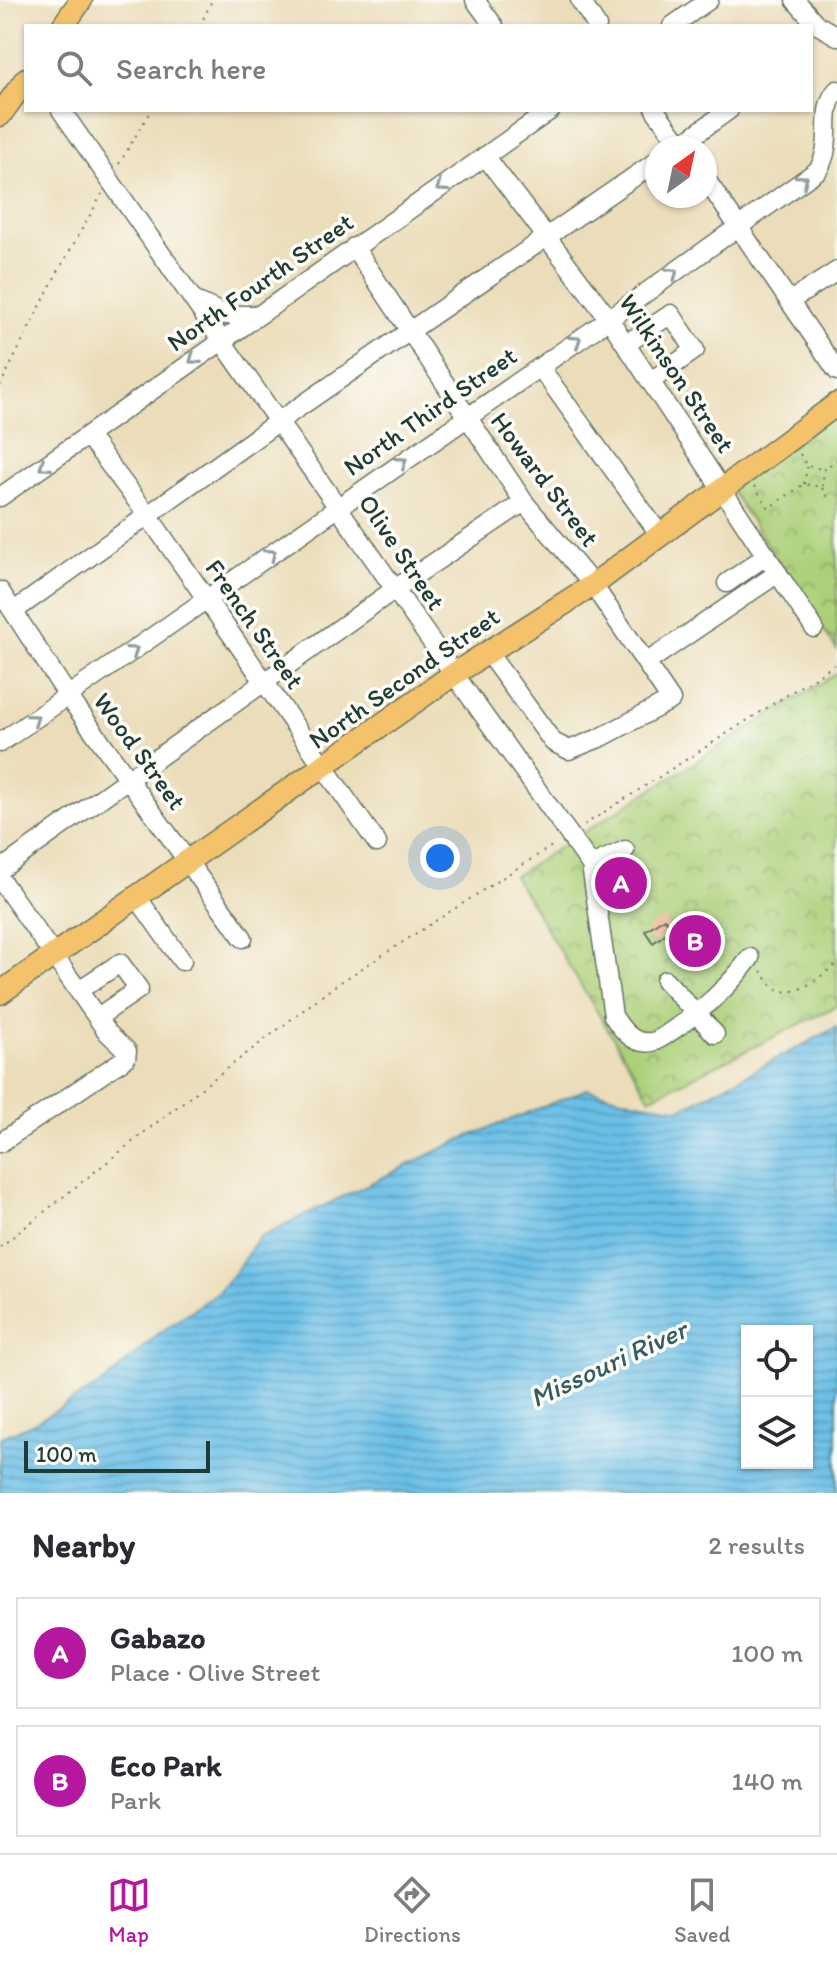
<!DOCTYPE html>
<html lang="en">
<head>
<meta charset="utf-8">
<style>
  body { margin:0; font-family:Itim,sans-serif; background:#f7f7f7; color:#2b2b33 }
  .controls { position:absolute; right:24px; bottom:24px; display:grid; overflow:hidden; border-radius:0px; box-shadow:0 2px 6px #0004 }
  .controls button { width:72px; height:72px; display:grid; place-items:center; padding:0; border:0; border-bottom:2px solid #e1e1e2; background:#fff; color:#2b2b33; font:40px sans-serif }
  .compass { position:absolute; left:645px; top:136px; width:72px; height:72px; border-radius:50%; background:#fff; box-shadow:0 2px 6px #0004; rotate:33deg }
  .scale { position:absolute; left:24px; bottom:20px; width:186px; box-sizing:border-box; padding-left:8px; border:4px solid #1f3d34; border-top:0; font-size:22px; line-height:28px; white-space:nowrap; color:#1f3d34; -webkit-text-stroke:6px #fdfcf7; paint-order:stroke }
  .you { position:absolute; left:440px; top:858px; width:28px; height:28px; margin:-20px; border:6px solid #fff; border-radius:50%; background:#1a73e8; box-shadow:0 0 0 12px #1a73e833 }
  .badge { display:grid; place-items:center; width:52px; height:52px; border-radius:50%; background:#b5179e; color:#fff; font-size:26px; font-weight:700 }
  .pin { position:absolute; translate:-50% -50%; border:4px solid #fff; box-shadow:0 2px 8px #0006 }
  .list { margin:0; padding:0; list-style:none }
  h2 { display:flex; justify-content:space-between; align-items:center; height:104px; margin:0; padding:0 32px; font-size:34px }
  h2 small { font-size:26px; font-weight:400; color:#7c7c81 }
  .list li { display:grid; grid-template-columns:52px 1fr auto; gap:24px; align-items:center; box-sizing:border-box; height:112px; margin:0 16px 16px; padding:0 16px; border:2px solid #e1e1e2; border-radius:0px }
  .list b { display:block; font-size:30px; white-space:nowrap }
  .list p { margin:0; font-size:26px; white-space:nowrap; color:#7c7c81 }
  .list em { font-size:26px; font-style:normal; color:#7c7c81 }
  .icon { flex:none; width:44px; height:44px; fill:none; stroke:currentColor; stroke-width:2; stroke-linecap:round; stroke-linejoin:round }
  .map { position:relative; flex:none; width:837px; height:1493px; overflow:hidden }
  .search { position:absolute; background:#fff; box-shadow:0 2px 6px #0004; left:24px; right:24px; top:24px; height:88px; display:flex; align-items:center; gap:20px; box-sizing:border-box; padding:0 28px; border-radius:0px; color:#7c7c81; font-size:30px }
  .sheet { height:360px; background:#fff }
  nav { display:flex; justify-content:space-around; align-items:center; box-sizing:border-box; height:112px; border-top:2px solid #e1e1e2; background:#fff; font-size:22px; color:#7c7c81 }
  nav a { display:grid; justify-items:center; gap:4px }
  nav .on { color:#b5179e }
  .map>svg:first-child { display:block }
  .park { fill:url(#park-crowns); stroke:#668656; stroke-width:2 }
  .water { fill:url(#water-rules); stroke:#447e8e; stroke-width:2; fill-rule:evenodd }
  .building { fill:#efb192 }
  .lines { fill:none; stroke-linecap:round; stroke-linejoin:round }
  .minor-casing { stroke:#667563; stroke-width:21 }
  .major-casing { stroke:#667563; stroke-width:25 }
  .path { stroke:#667563; stroke-width:2; stroke-dasharray:2 6; stroke-linecap:butt }
  .minor { stroke:#fff; stroke-width:18 }
  .major { stroke:#f4c26a; stroke-width:22 }
  .oneway { stroke:#8f9e9a }
  .labels { text-anchor:middle; stroke-width:7; stroke-linejoin:round; paint-order:stroke }
  .street-label { font-size:26px; fill:#1f3d34; stroke:#fdfcf7 }
  .water-label { font-size:28px; font-style:italic; fill:#325e61; stroke:#fdfcf7 }
</style>
</head>
<body>
<div class="map">
<svg width="837" height="1493" viewBox="0 0 837 1493">
  <defs>
    <pattern id="park-crowns" width="20" height="18" patternUnits="userSpaceOnUse" patternTransform="scale(2)"><rect width="20" height="18" fill="#acd079"/><path d="M2 6a3 3 0 1 1 6 0M12 15a3 3 0 1 1 6 0" fill="none" stroke="#8baa64"/></pattern>
    <pattern id="water-rules" width="6" height="5" patternUnits="userSpaceOnUse" patternTransform="scale(2)"><rect width="6" height="5" fill="#6abfe7"/><path d="M0 2.5h6" fill="none" stroke="#579cbc"/></pattern>
  </defs>
  <rect width="100%" height="100%" fill="#fdfcf7"/>
  <filter id="ink" filterUnits="userSpaceOnUse"><feTurbulence type="fractalNoise" baseFrequency=".0125" numOctaves="2"/><feDisplacementMap in="SourceGraphic" scale="16" xChannelSelector="R" yChannelSelector="G"/><feConvolveMatrix kernelMatrix="1 2 1 2 8 2 1 2 1" color-interpolation-filters="sRGB"/></filter>
  <filter id="wash" filterUnits="userSpaceOnUse"><feTurbulence type="fractalNoise" baseFrequency=".006" numOctaves="4" result="noise"/><feDisplacementMap in="SourceGraphic" scale="32" xChannelSelector="R" yChannelSelector="G"/><feGaussianBlur stdDeviation="1.8" result="paint"/><feColorMatrix in="noise" values="0 0 0 0 0 0 0 0 0 0 0 0 0 0 0 0 0 1.4 0 .05"/><feComposite in="paint" operator="in"/></filter>
  <g filter="url(#wash)">
    <rect width="100%" height="100%" fill="#ebddb9"/>
    <!-- park -->
    <path class="park" d="M837,413v237l-107,-161z
      M837,673v333l-187,92 -136,-222z"/>
    <!-- water -->
    <path class="water" d="M837,1027v466h-837v-55l34,-15 72,-42 52,-47 60,-42 18,-21 23,-34 203,-98 125,-50 51,13 43,7zM747,1331h60v132h-60z"/>
    <g id="blocks">
      <!-- building -->
      <path class="building" d="M664,918l8,11 -19,14 -8,-12z"/>
    </g>
  </g>
  <g filter="url(#ink)">
    <use href="#blocks" fill-opacity="0" stroke="#667563" stroke-width="2"/>
    <g class="lines">
      <!-- minor casing -->
      <g class="minor-casing">
        <path id="minor" d="M475,0l19,26
          M580,0l17,26
          M795,0l21,24 21,12
          M672,26l37,-26
          M61,110l393,564 137,191 22,151c9,14 20,29 39,26 7,-1 15,-8 21,-12 31,-21 55,-42 77,-72
          M655,110l28,38
          M676,148l53,-38
          M485,156l124,163 205,309
          M705,178l132,193
          M354,247l170,255 69,83 78,115 -69,37 -33,13 -16,-8 -65,-89
          M790,301l47,-30
          M200,303l26,12h29
          M626,344l45,-30 24,36 -44,31
          M540,367l120,168
          M88,436l61,81 228,326
          M0,497l551,-387
          M727,583l40,-28
          M0,591l68,105 175,242
          M14,611l265,-190 378,-260
          M646,663l132,-90
          M0,743l609,-424 209,-149c18,-29 0,-58 19,-80
          M591,865l34,-15
          M0,870l395,-281 129,-87
          M0,879l108,154 19,18 -1,7 -126,85
          M137,897l45,64
          M665,980l50,54
          M79,990l41,-27 19,26 -41,28"/>
      </g>
      <!-- major casing -->
      <g class="major-casing">
        <path id="major" d="M63,26l18,-26
          M0,115l26,-36
          M0,993l454,-319 139,-89 244,-181"/>
      </g>
      <!-- path -->
      <path class="path" d="M200,26l12,-26
        M119,164l32,-54
        M0,386l56,-111 46,-81
        M800,454l7,12 16,3
        M804,484l3,-17
        M754,486l15,22 35,-24 18,3 2,-18 13,-9
        M822,488l8,13
        M584,825l253,-162
        M761,971c4,5 8,12 13,16 21,15 47,-12 63,-23
        M0,1247l165,-131 171,-131 219,-141"/>
      <!-- minor -->
      <use href="#minor" class="minor"/>
      <!-- major -->
      <use href="#major" class="major"/>
    </g>
    <!-- one-way arrows -->
    <defs><path id="oneway-chevron" d="M-2-3.5L2.5 0L-2 3.5" fill="none" stroke-width="1.6" stroke-linecap="round" stroke-linejoin="round" transform="scale(2)"/></defs>
    <g class="oneway">
      <use href="#oneway-chevron" transform="translate(803 180) rotate(-36)"/>
      <use href="#oneway-chevron" transform="translate(441 187) rotate(145)"/>
      <use href="#oneway-chevron" transform="translate(673 273) rotate(-36)"/>
      <use href="#oneway-chevron" transform="translate(576 341) rotate(-34)"/>
      <use href="#oneway-chevron" transform="translate(194 359) rotate(144)"/>
      <use href="#oneway-chevron" transform="translate(402 462) rotate(-35)"/>
      <use href="#oneway-chevron" transform="translate(44 466) rotate(145)"/>
      <use href="#oneway-chevron" transform="translate(271 554) rotate(-36)"/>
      <use href="#oneway-chevron" transform="translate(133 651) rotate(-35)"/>
      <use href="#oneway-chevron" transform="translate(34 719) rotate(-35)"/>
    </g>
  </g>
  <g class="labels">
    <!-- street labels -->
    <g class="street-label">
      <text transform="translate(260 282) rotate(-35)" y="9">North Fourth Street</text>
      <text transform="translate(677 373) rotate(56)" y="9">Wilkinson Street</text>
      <text transform="translate(430 411) rotate(-35)" y="9">North Third Street</text>
      <text transform="translate(545 479) rotate(53)" y="9">Howard Street</text>
      <text transform="translate(402 552) rotate(56)" y="9">Olive Street</text>
      <text transform="translate(255 624) rotate(55)" y="9">French Street</text>
      <text transform="translate(404 678) rotate(-35)" y="9">North Second Street</text>
      <text transform="translate(140 751) rotate(54)" y="9">Wood Street</text>
    </g>
    <!-- water labels -->
    <g class="water-label">
      <text transform="translate(608 1363) rotate(-25)" y="10">Missouri River</text>
    </g>
  </g>
</svg>
<div class="controls">
<button><svg class="icon" aria-label="locate" viewBox="0 0 24 24"><circle cx="12" cy="12" r="6"/><path d="M12 2v4M12 18v4M2 12h4M18 12h4"/></svg></button>
<button><svg class="icon" aria-label="layers" viewBox="0 0 24 24"><path d="M12 4l9 5-9 5-9-5zM3 14l9 5 9-5"/></svg></button>
</div>
<svg class="compass" viewBox="-18 -18 36 36"><path d="M0-13l5 13h-10z" fill="#e53935"/><path d="M0 13l5-13h-10z" fill="#7c7c81"/></svg>
<div class="scale">100 m</div>
<div class="you"></div>
<div class="pin badge" style="left:621px;top:883px">A</div>
<div class="pin badge" style="left:695px;top:941px">B</div>
<div class="search"><svg class="icon" aria-label="search" viewBox="0 0 24 24"><circle cx="10" cy="10" r="6"/><path d="M15 15l6 6"/></svg>Search here</div>
</div>
<section class="sheet">
<h2>Nearby<small>2 results</small></h2>
<ul class="list">
<li><span class="badge">A</span><div><b>Gabazo</b><p>Place · Olive Street</p></div><em>100 m</em></li>
<li><span class="badge">B</span><div><b>Eco Park</b><p>Park</p></div><em>140 m</em></li>
</ul>
</section>
<nav>
<a class="on"><svg class="icon" aria-label="map" viewBox="0 0 24 24"><path d="M3 6l6-2 6 2 6-2v14l-6 2-6-2-6 2zM9 4v14M15 6v14"/></svg>Map</a>
<a><svg class="icon" aria-label="directions" viewBox="0 0 24 24"><path d="M12 3l9 9-9 9-9-9zM9 14v-3h6M13 9l2 2-2 2"/></svg>Directions</a>
<a><svg class="icon" aria-label="saved" viewBox="0 0 24 24"><path d="M7 4h10v16l-5-4-5 4z"/></svg>Saved</a>
</nav>
</body>
</html>
